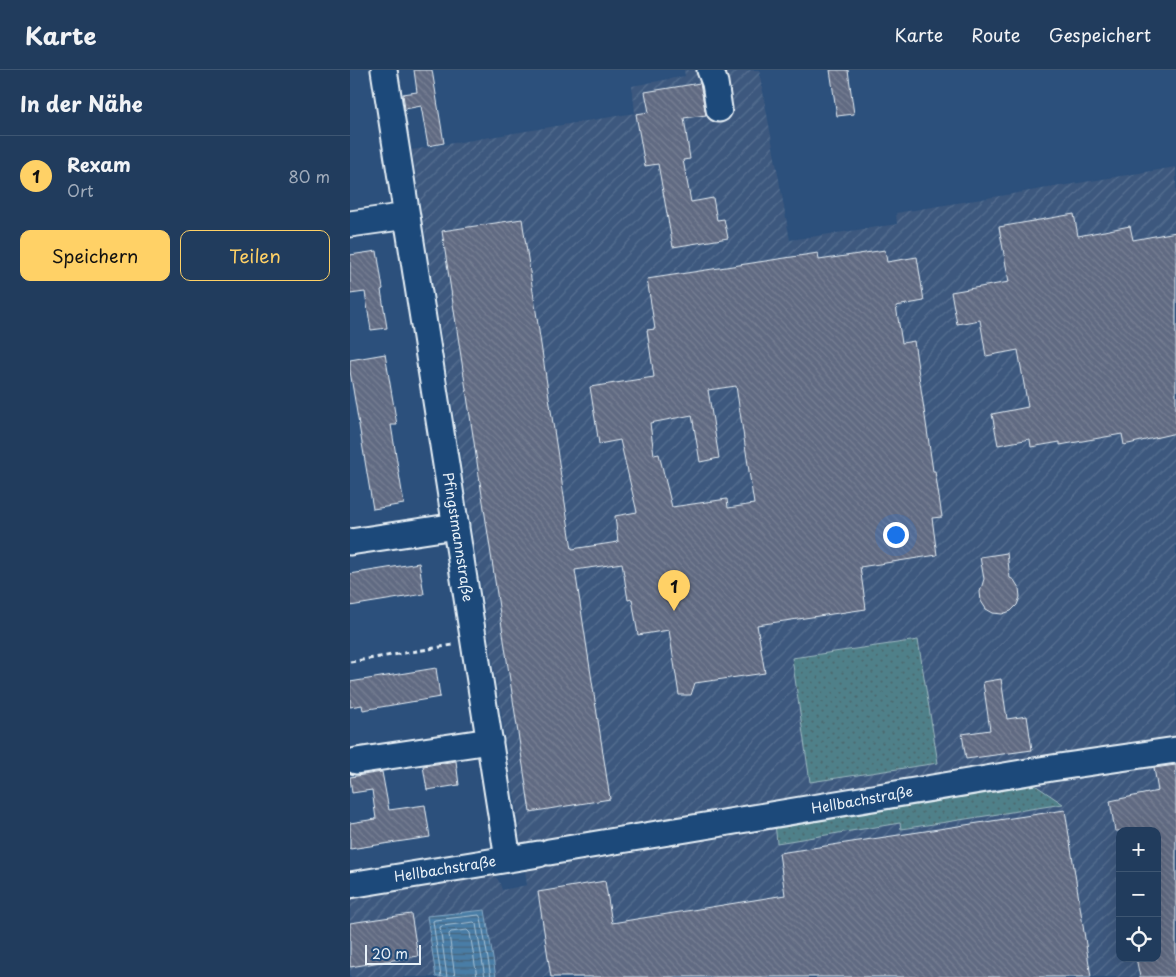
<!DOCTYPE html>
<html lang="de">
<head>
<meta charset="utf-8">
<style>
  body { margin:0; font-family:"Playpen Sans",sans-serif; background:#294363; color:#f1f3f6 }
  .controls { position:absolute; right:15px; bottom:15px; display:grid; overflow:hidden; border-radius:10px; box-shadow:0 5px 20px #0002 }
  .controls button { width:45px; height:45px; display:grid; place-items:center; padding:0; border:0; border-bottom:1px solid #3e5672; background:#213c5d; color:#f1f3f6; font:25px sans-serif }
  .scale { position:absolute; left:15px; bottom:12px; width:56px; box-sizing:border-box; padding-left:5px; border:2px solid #e8f1f8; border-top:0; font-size:14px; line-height:18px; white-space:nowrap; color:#e8f1f8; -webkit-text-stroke:4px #1f4a7a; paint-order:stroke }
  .you { position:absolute; left:545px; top:464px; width:18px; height:18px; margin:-12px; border:4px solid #fff; border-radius:50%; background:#1a73e8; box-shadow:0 0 0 8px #1a73e833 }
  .badge { display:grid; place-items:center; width:32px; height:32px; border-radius:50%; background:#ffd166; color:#111; font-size:16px; font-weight:700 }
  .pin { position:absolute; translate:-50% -41px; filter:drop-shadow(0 1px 2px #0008) }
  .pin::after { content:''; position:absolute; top:26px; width:18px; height:15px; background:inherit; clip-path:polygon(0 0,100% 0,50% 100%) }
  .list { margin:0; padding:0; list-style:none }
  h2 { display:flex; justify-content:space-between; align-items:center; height:65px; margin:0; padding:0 20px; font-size:21px }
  h2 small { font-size:16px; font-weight:400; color:#a2adbc }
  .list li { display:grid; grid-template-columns:32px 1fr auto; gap:15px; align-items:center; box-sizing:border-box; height:80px; padding:0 20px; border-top:1px solid #3e5672 }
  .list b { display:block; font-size:19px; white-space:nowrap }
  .list p { margin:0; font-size:16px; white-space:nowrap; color:#a2adbc }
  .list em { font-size:16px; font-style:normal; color:#a2adbc }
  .actions { display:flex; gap:10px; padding:15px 20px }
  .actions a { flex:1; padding:11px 0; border:1px solid #ffd166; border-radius:10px; text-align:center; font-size:18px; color:#ffd166 }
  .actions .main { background:#ffd166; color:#111 }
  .icon { flex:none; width:28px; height:28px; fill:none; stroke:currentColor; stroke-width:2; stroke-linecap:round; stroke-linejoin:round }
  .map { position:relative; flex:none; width:826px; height:907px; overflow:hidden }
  header { display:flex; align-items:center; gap:30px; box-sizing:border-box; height:70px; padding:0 25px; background:#213c5d; border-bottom:1px solid #3e5672 }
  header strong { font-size:24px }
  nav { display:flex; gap:28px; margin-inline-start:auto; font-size:18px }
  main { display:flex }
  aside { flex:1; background:#213c5d }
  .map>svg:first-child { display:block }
  .industrial { fill:url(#industrial-furrows); fill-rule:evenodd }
  .grass { fill:url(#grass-dots); stroke:#9cb8c0 }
  .water { fill:url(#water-rules); stroke:#88abc7 }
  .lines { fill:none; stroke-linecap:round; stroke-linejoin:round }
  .shore { stroke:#a8c3d7; stroke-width:1 }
  .building { fill:url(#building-back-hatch); stroke:#e8f1f8; fill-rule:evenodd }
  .minor-casing { stroke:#e8f1f8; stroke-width:29 }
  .path { stroke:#e8f1f8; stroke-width:3; stroke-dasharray:5 4; stroke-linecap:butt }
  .minor { stroke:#1f4a7a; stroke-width:25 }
  .labels { text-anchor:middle; stroke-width:4.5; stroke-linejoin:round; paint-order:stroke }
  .street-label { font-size:14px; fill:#e8f1f8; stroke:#1f4a7a }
</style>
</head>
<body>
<header>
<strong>Karte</strong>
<nav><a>Karte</a><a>Route</a><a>Gespeichert</a></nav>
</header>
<main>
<aside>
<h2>In der Nähe<small></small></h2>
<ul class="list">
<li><span class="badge">1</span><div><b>Rexam</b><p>Ort</p></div><em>80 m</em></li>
</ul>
<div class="actions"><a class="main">Speichern</a><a>Teilen</a></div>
</aside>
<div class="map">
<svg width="826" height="907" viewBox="0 0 826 907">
  <defs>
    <pattern id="industrial-furrows" width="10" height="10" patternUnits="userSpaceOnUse" patternTransform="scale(1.25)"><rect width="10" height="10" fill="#3c587e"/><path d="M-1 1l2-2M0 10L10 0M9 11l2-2" fill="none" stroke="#587091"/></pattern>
    <pattern id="grass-dots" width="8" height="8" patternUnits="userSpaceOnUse" patternTransform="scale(1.25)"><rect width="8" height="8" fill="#508089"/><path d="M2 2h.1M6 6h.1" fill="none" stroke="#4c676d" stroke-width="1.8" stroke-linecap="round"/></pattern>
    <pattern id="water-rules" width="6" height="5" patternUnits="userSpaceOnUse" patternTransform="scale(1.25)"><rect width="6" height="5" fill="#487da6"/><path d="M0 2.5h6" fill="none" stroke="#47657d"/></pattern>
    <pattern id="building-back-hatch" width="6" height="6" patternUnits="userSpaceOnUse" patternTransform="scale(1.25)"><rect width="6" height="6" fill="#616a82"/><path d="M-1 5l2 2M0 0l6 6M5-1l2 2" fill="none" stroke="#788094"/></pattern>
  </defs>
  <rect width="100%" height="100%" fill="#2c507c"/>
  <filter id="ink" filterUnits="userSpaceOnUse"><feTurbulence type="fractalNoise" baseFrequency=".02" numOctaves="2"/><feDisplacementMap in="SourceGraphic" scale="10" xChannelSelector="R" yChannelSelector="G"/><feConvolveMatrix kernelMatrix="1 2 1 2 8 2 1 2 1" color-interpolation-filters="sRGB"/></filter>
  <g filter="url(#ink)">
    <!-- industrial -->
    <path class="industrial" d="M334,0h75l31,170 107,-16 -1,-11 280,-46v810h-826v-80l134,-23 10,1 5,6 3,9 25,-5 -9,-65 -106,-670 223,-37 -3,-27 53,-10zM770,761h37v127h-37z"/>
    <!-- grass -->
    <path class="grass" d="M568,570l20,123 -128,19 -18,-124z
      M682,713l31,21 -162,25 -1,-6 -123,20 -2,-20z"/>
    <!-- water -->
    <path class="water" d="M135,840l11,67h-60l-9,-61z"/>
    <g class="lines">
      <!-- shore -->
      <path class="shore" d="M91,907l-8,-56 2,-1 44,-5 2,3 10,59
        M97,907l-7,-50 2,-1 32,-4 2,2 9,53
        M105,907l-6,-43 2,-2 16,-2 3,3 7,44"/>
    </g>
    <!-- building -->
    <path class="building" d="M64,0h18l12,73 -16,3 -7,-40 -16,3 -2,-15 14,-2z
      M480,0h18l6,44 -17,2z
      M350,13l6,32 -22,3 6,41 -7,1 8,42 22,-4 4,22 7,-1 4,19 -55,9 -15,-83 -13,2 -9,-52 13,-2 -4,-20z
      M724,144l4,22 52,-10 3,14 43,-8v201l-52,12 -2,-11 -62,11v-3l-29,5 -1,-8 -32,6 -6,-31 36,-7 -10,-57 -32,6 -6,-36 -23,4 -6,-32 58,-10 -10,-55z
      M172,149l50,330 46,-7 -3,-26 22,-4 -17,-72 -21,4 -9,-57 64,-10 -7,-47 8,-1 -8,-50 171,-26 1,7 66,-10 2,12 30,-5 7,44 -28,5 6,37 12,-2 19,130h2l7,46 -10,1 5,37 -77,12 6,42 -109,16 8,48 -70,10 -4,12h-12l-10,-65 -31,5 -6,-36 -4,1 -6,-37 -47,7 35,229 -80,13 -88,-581zM386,316l18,118 -26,4 -1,-9 -55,8 -13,-53 -5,1 -4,-32 42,-8 8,47 19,-4 -11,-68z
      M27,181l6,38 -2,1 6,38 -16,2 -6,-38 -15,2v-39z
      M35,284l12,71h-6l13,79 -31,5 -23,-138v-11z
      M657,483l3,25 4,2 5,8 1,9 -3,8 -6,6 -9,3 -9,-1 -7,-4 -5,-8 -1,-9 4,-13 -4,-22z
      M69,493l5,31 -74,12v-32z
      M86,598l4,29 -77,13 -1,-5 -12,2v-25z
      M651,609l6,40 20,-3 5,34 -66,9 -4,-25 28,-4 -7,-48z
      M106,691l3,24 -32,5 -4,-24z
      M826,695v212h-36l-4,-19h21v-127h-42l-5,-30 48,-10 -4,-23z
      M32,702l7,38 36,-5 5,32 -80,12v-26l26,-4 -4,-29 -20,3 -2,-16z
      M715,740l26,167h-540l-13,-85 67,-11 7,42 173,-28 -6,-42z
      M61,844l7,42 -68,11v-44z"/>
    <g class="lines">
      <!-- minor casing -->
      <g class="minor-casing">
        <path id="minor" d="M34,0l124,789
          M360,0l5,13 4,26
          M0,154l57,-8
          M0,472l106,-16
          M6,691l134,-20
          M199,782l503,-84 124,-18
          M0,815l189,-31"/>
      </g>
      <!-- path -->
      <path class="path" d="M0,592l103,-17"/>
      <!-- minor -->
      <use href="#minor" class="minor"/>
    </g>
  </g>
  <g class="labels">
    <!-- street labels -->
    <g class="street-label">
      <text transform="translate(108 467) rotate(81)" y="5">Pfingstmannstraße</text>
      <text transform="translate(512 730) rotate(-10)" y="5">Hellbachstraße</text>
      <text transform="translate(95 799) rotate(-9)" y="5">Hellbachstraße</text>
    </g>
  </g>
</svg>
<div class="controls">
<button>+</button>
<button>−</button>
<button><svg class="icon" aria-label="locate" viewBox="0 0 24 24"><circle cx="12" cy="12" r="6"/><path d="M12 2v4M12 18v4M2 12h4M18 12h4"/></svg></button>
</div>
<div class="scale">20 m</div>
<div class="you"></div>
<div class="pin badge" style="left:324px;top:541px">1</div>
</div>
</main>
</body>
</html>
